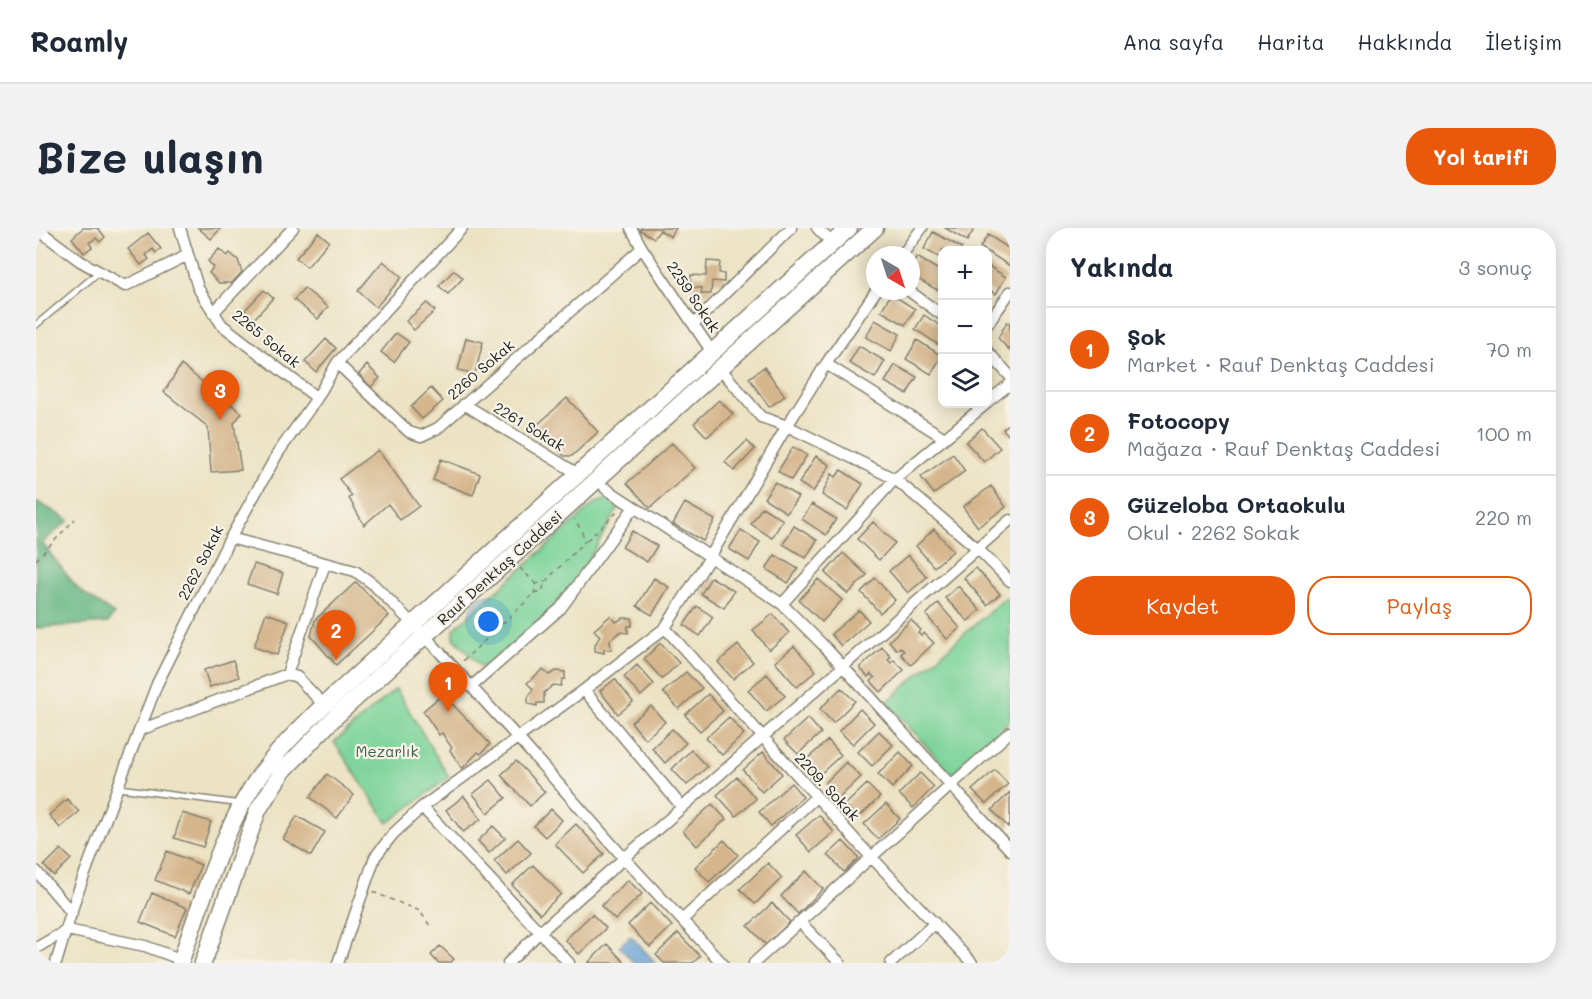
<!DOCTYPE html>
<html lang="tr">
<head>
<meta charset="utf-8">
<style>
  body { margin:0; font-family:Mali,sans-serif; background:#f2f2f3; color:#1f2937 }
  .controls { position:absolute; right:18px; top:18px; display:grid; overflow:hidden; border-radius:12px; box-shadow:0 3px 15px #0003 }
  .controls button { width:54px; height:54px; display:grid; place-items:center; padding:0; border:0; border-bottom:2px solid #e0e1e3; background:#fff; color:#1f2937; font:30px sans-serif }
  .compass { position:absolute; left:830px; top:18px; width:54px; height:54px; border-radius:50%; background:#fff; box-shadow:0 3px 15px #0003; rotate:141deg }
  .you { position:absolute; left:453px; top:394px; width:21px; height:21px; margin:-15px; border:4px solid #fff; border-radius:50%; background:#1a73e8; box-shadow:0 0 0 9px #1a73e833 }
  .badge { display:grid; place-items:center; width:39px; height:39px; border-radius:50%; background:#ea580c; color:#fff; font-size:20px; font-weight:700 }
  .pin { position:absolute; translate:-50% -50px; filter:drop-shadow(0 2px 3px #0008) }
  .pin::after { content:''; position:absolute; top:32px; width:21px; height:18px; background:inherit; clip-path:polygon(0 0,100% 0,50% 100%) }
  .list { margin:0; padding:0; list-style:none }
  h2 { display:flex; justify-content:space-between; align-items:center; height:78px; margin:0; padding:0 24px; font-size:26px }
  h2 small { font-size:20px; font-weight:400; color:#747a83 }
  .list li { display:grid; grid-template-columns:39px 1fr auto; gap:18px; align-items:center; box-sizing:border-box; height:84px; padding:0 24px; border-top:2px solid #e0e1e3 }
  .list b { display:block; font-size:22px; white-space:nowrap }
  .list p { margin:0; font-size:20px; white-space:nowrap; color:#747a83 }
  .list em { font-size:20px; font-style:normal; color:#747a83 }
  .actions { display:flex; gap:12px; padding:18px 24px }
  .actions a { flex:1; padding:14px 0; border:2px solid #ea580c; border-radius:24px; text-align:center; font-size:21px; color:#ea580c }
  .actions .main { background:#ea580c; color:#fff }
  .icon { flex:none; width:33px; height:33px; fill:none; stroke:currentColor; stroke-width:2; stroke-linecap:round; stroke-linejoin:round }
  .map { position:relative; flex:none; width:974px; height:735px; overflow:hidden; border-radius:24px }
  header { display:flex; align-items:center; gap:36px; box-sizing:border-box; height:84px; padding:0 30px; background:#fff; border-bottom:2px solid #e0e1e3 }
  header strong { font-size:28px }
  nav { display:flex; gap:33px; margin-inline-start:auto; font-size:21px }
  .intro { display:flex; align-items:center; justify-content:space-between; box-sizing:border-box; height:144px; padding:0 36px }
  h1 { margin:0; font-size:42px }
  .button { padding:15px 27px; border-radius:24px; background:#ea580c; color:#fff; font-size:21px; font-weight:700 }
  main { display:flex; gap:36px; padding:0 36px }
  aside { flex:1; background:#fff; border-radius:24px; box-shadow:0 3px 15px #0003 }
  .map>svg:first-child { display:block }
  .green { fill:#7bd399; stroke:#4c785a; stroke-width:1.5 }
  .forest { fill:#64b581; stroke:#40684e; stroke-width:1.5 }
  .water { fill:#639fd4; stroke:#405e78; stroke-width:1.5 }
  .building { fill:#d5b58b }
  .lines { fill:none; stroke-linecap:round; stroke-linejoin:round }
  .lane-casing { stroke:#848070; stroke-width:8 }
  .street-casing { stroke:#848070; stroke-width:13 }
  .primary-casing { stroke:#848070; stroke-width:19 }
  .path { stroke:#848070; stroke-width:1.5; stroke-dasharray:4.5 4.5; stroke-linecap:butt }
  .lane { stroke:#fff; stroke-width:5 }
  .street { stroke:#fff; stroke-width:10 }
  .primary { stroke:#fff; stroke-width:16 }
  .labels { text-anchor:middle; stroke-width:4.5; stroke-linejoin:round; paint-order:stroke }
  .street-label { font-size:15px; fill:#1c1c1c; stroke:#f7f3e8 }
  .park-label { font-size:15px; fill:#3d5c48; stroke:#f7f3e8 }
</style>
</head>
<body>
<header>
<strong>Roamly</strong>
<nav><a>Ana sayfa</a><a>Harita</a><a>Hakkında</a><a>İletişim</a></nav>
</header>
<div class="intro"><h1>Bize ulaşın</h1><a class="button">Yol tarifi</a></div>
<main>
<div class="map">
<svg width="974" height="735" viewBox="0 0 974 735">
  <rect width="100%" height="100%" fill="#f7f3e8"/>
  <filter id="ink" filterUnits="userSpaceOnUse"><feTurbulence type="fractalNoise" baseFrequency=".0167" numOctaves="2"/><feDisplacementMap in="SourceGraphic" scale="12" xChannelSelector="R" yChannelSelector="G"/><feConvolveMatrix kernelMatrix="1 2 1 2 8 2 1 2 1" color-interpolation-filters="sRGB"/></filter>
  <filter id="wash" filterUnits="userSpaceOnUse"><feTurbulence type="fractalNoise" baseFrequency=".008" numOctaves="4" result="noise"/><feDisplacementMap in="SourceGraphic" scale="24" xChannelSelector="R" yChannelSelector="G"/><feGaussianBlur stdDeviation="1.35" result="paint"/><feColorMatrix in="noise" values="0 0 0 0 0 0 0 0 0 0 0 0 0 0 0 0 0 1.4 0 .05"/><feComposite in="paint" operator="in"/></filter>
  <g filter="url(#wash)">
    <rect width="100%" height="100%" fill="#ece3c4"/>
    <!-- green -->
    <path class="green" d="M573,270l10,9 -43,74 -24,30 -66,55 -5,1 -27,-29v-9l140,-125z
      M969,370l5,4v118l-58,55 -65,-73z
      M360,461l53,88 -61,46 -54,-81z"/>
    <!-- forest -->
    <path class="forest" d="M0,273l33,19 -27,23 36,46 36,25 -6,9 -72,5z"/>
    <!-- water -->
    <path class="water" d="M595,708l24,26 -1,1h-20l-15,-17z"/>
    <g id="blocks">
      <!-- building -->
      <path class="building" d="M47,0h15l7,9 -5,5 -4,-4 -7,5 3,4 -8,6 -12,-15z
        M162,0h23l-10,11z
        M605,0h35l-5,9 -11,-7 -6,8 -14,-8z
        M909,0h30l-8,13z
        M282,4l11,9 -22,26 -11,-9z
        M897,4l29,16 -2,2h-18v9l-18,-10z
        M112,5l13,16 -5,4 -3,-4 -7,6 3,4 -8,6 -13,-16z
        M952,7l22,14v17l-30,-19z
        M183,21l8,7 3,-3 8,7 4,12 -10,11h-13l-10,-10 4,-6 -5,-6z
        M881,29l25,15v9l-5,9 -26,-15v-7z
        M347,33l19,16 -26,30 -18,-16z
        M671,33l13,1 -1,11 5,1v8l-12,-1 -1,13h-10l1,-6 -12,-1 1,-12 15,1z
        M951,37l19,12 -10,17 -9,-6z
        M418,42l9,8 -15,16 -9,-8z
        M268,60l24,19 -10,12 -24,-19z
        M228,62l9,8 -19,21 -9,-9z
        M855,66l24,15 -10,16 -24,-14z
        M391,75l8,8 -21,19 -8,-9z
        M888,87l18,12v20l-27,-18z
        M839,92l25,14 -9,17 -25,-14z
        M971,94l3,1v28l-12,-13z
        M360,105l13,9 -15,20 -13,-10z
        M430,110l17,4 -8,32 -17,-4z
        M290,111l10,9 -20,24 -11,-10z
        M881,112l25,16 -11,18 -25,-15z
        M823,118l26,15 -10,17 -26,-15z
        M145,137l61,48 -8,10 7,47 -30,2 -3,-45 -44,-35z
        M331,137l13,13 -9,9 -12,-13z
        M859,137l22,12 -10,17 -22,-12z
        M728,139l21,29 -16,11 -20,-29z
        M395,160l12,13 -21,18 -11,-12z
        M531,170l31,34 -26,24h-8l-28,-30z
        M683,172l14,14 -26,23 -13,-14z
        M974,195v14l-7,-8z
        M946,200l18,20 -16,14 -18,-20z
        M711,213l8,8 -21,22 -9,-9z
        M636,215l23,25 -45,40 -23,-25z
        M757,219l14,8 -16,25 -13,-9z
        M342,222l41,56 -19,14 -12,-16 -24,21 -15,-27 3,-2 -13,-17z
        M917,226l12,17 -31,23 -13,-17z
        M780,228l14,9 -17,27 -14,-9z
        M405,231l39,15 -7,21 -40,-15z
        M805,242l22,14 -16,26 -25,-15 10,-21 4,3z
        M739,254l23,15 -11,16 -23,-15z
        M955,258l15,21 -28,20 -15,-20z
        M649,275l30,17 -12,21 -30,-17z
        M776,276l24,15 -10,16 -24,-16z
        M726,279l21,13 -11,18 -21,-14z
        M837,294l22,21 -16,17 -22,-21z
        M758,298l23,14 -11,18 -23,-14z
        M898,301l19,22 -19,16 -18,-21z
        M705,302l19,12 -11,19 -20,-12z
        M596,303l25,15 -10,16 -25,-15z
        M807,325l24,22 -19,19 -23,-21z
        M739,327l23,14 -10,14 -22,-14z
        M872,327l19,22 -19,16 -19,-22z
        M218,336l29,9 -6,21 -30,-10z
        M940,340l24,26 -13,11 -23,-27z
        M675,349l23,14 -10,17 -23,-14z
        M618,350l15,9 -17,28 -15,-9z
        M839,350l20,22 -15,13 -19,-21z
        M782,351l24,21 -20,22 -23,-22z
        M320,354l33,34 -53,49 -25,-29 4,-16z
        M922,358l22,24 -12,11 -23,-23z
        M902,375l22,25 -13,11 -21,-24z
        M661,378l16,11 -13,19 -16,-11z
        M823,382l10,11 -28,25 -10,-12z
        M230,385l23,8 -12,34 -23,-8z
        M737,386l16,19 -20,17 -16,-20z
        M574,388l6,6 7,-4h9v8h-4v7l-8,-1 -10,8 1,10 -7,-1v4l-9,-2v-6l5,-9 -6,-6z
        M875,392l10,10 -3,3 3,3 3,-3 10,10 -23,22 -10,-11 3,-3 -4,-4 -3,3 -8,-9z
        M624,415l19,20 -17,16 -18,-20z
        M702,417l15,17 -20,17 -15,-17z
        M758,418l22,25 -19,16 -22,-25z
        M846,419l9,10 -3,3 3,3 3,-3 10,10 -23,22 -10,-11 4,-3 -4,-4 -3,3 -8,-9z
        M197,432l6,17 -29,10 -6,-17z
        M601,437l17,19 -13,12 -17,-19z
        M507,441l6,6 7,-4 9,1v7h-3l-1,7 -8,-1 -9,8v10h-7v3l-9,-2v-6l5,-9 -6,-6z
        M650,444l16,16 -23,21 -16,-17z
        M731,446l18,22 -19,15 -18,-21z
        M579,451l18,23 -15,12 -18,-23z
        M805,460l14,13 -22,22 -13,-14z
        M407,466l47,50 -9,10 -3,-2 -16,17 -12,-19 2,-2 -10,-15 -3,2 -16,-24z
        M672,466l15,17 -23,20 -15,-16z
        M615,478l14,16 -20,17 -14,-17z
        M824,481l14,14 -21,21 -14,-13z
        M693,489l15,17 -22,21 -16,-17z
        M772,490l13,15 -23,21 -14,-14z
        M636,501l14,14 -21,20 -13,-15z
        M843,503l14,14 -21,21 -14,-14z
        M792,512l13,15 -23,21 -13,-15z
        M655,522l16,17 -20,18 -15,-16z
        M727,524l19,22 -20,18 -19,-22z
        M864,524l13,14 -21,22 -14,-14z
        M480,533l29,31 -15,14 -29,-31z
        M810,534l15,15 -22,21 -14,-15z
        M959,542l13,14 -22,20 -14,-14z
        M884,545l14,14 -21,21 -14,-14z
        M291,546l27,21 -17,23 -27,-21z
        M701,549l19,22 -20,17 -19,-21z
        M455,552l15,18 -18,15 -15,-19z
        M755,555l12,14 -32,29 -12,-14z
        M831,556l13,13 -22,21 -13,-13z
        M974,564v32l-2,3 -16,-17z
        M428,568l17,23 -18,13 -17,-22z
        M31,571l12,13 -19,16 -11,-13z
        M676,576l14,15 -29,27 -14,-15z
        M850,576l14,15 -22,20 -14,-15z
        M515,581l11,11 -17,17 -11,-11z
        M146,585l29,9 -8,25 -29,-9z
        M783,587l15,17 -23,20 -15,-17z
        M261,588l28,16 -14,24 -28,-17z
        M540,596l28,30 -21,19 -28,-29z
        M457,598l12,12 -16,15 -11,-12z
        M482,611l13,14 -24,22 -13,-14z
        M688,612l14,15 -29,27 -14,-15z
        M807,613l16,17 -15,14 -16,-17z
        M25,621l10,10 -17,17 -10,-10z
        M131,623l34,14 -12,29 -34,-14z
        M732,635l14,15 -27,26 -15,-15z
        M497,637l28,29 -21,20 -28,-29z
        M770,643l17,18 -25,25 -17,-18z
        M592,652l14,14 -27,26 -14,-14z
        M116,665l35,15 -12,28 -35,-14z
        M614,675l22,23 -22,21 -22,-22z
        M736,675l18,19 -24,23 -18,-19z
        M556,686l14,14 -27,26 -14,-14z
        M642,705l22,23 -7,7h-29l-8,-8z
        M571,716l18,19h-37z
        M404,718l14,13 -4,4h-12l-7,-8z"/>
    </g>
  </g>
  <g filter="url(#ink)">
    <use href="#blocks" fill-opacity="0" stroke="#848070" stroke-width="1.5"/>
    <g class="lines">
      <!-- lane casing -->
      <g class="lane-casing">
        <path id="lane" d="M0,97l63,-53
          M83,560l115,15"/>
      </g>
      <!-- street casing -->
      <g class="street-casing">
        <path id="street" d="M144,0l18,60 24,37 95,73
          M595,0l11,20 70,104
          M781,0l15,15
          M1,1l43,32 45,25 63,-31
          M866,27l20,-27
          M873,63l33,24
          M177,85l80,-85
          M658,96l97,-96
          M951,97l23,-33
          M951,123l23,25
          M301,135l72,69 12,4 17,-8 204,-180
          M790,136l117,73
          M684,140l41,49 26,9 108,53 82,69 33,33
          M951,174l23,-18
          M428,176l114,70
          M569,260l177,116 44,44 184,202
          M194,310l125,33 18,13 52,52 93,102 106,120 98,105
          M746,376l113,-125 91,-75
          M629,400l195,217 112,118
          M251,446l38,-110
          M435,459l90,-79 73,-101
          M548,462l98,117
          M104,502l147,-56 10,3 27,28
          M386,579l147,156
          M0,643l36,42
          M646,692l134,-123
          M764,694l40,41
          M0,720l31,-18 78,16 32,12 3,5
          M20,735l20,-66 81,-213 70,-140 51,-91 39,-55 20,-35 125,-135
          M302,735l37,-106 18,-23 29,-27 162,-117 81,-62 45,-71 77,-131 39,-62 50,-73
          M472,735l32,-31 470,-412
          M718,735l256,-231
          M855,735l44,-40"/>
      </g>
      <!-- primary casing -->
      <g class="primary-casing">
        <path id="primary" d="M144,735c24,-66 45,-146 90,-201 16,-21 36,-39 54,-57l525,-477
          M167,735l55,-153 24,-38 54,-56 539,-488"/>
      </g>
      <!-- path -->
      <path class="path" d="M551,312l30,-28
        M0,332l39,-41
        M484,340l16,16
        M498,366l2,-10 9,-2
        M427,433l71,-67 8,-2 3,-10 41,-42 -11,-21
        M337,664l47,19 10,15"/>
      <!-- lane -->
      <use href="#lane" class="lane"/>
      <!-- street -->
      <use href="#street" class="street"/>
      <!-- primary -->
      <use href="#primary" class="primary"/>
    </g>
  </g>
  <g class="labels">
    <!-- street labels -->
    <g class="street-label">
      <text transform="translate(657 69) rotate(56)" y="5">2259 Sokak</text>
      <text transform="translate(230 111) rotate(39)" y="5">2265 Sokak</text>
      <text transform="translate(445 142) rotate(-41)" y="5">2260 Sokak</text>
      <text transform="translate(493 199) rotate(31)" y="5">2261 Sokak</text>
      <text transform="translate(165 335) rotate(-63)" y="5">2262 Sokak</text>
      <text transform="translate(464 340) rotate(-42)" y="5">Rauf Denktaş Caddesi</text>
      <text transform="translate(791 559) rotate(47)" y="5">2209. Sokak</text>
    </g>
    <!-- park labels -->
    <g class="park-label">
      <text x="351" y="529">Mezarlık</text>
    </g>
  </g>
</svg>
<div class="controls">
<button>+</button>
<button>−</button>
<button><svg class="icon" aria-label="layers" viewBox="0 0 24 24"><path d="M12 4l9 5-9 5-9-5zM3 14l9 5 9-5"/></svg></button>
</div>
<svg class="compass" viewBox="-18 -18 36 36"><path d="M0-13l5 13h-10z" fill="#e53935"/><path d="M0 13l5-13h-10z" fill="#747a83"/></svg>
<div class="you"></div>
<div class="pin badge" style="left:412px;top:484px">1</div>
<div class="pin badge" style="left:300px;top:432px">2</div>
<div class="pin badge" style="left:184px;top:192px">3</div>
</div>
<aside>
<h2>Yakında<small>3 sonuç</small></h2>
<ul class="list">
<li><span class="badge">1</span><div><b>Şok</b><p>Market · Rauf Denktaş Caddesi</p></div><em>70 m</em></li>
<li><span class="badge">2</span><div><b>Fotocopy</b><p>Mağaza · Rauf Denktaş Caddesi</p></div><em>100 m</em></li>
<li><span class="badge">3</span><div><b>Güzeloba Ortaokulu</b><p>Okul · 2262 Sokak</p></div><em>220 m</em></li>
</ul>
<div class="actions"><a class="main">Kaydet</a><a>Paylaş</a></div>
</aside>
</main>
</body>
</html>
